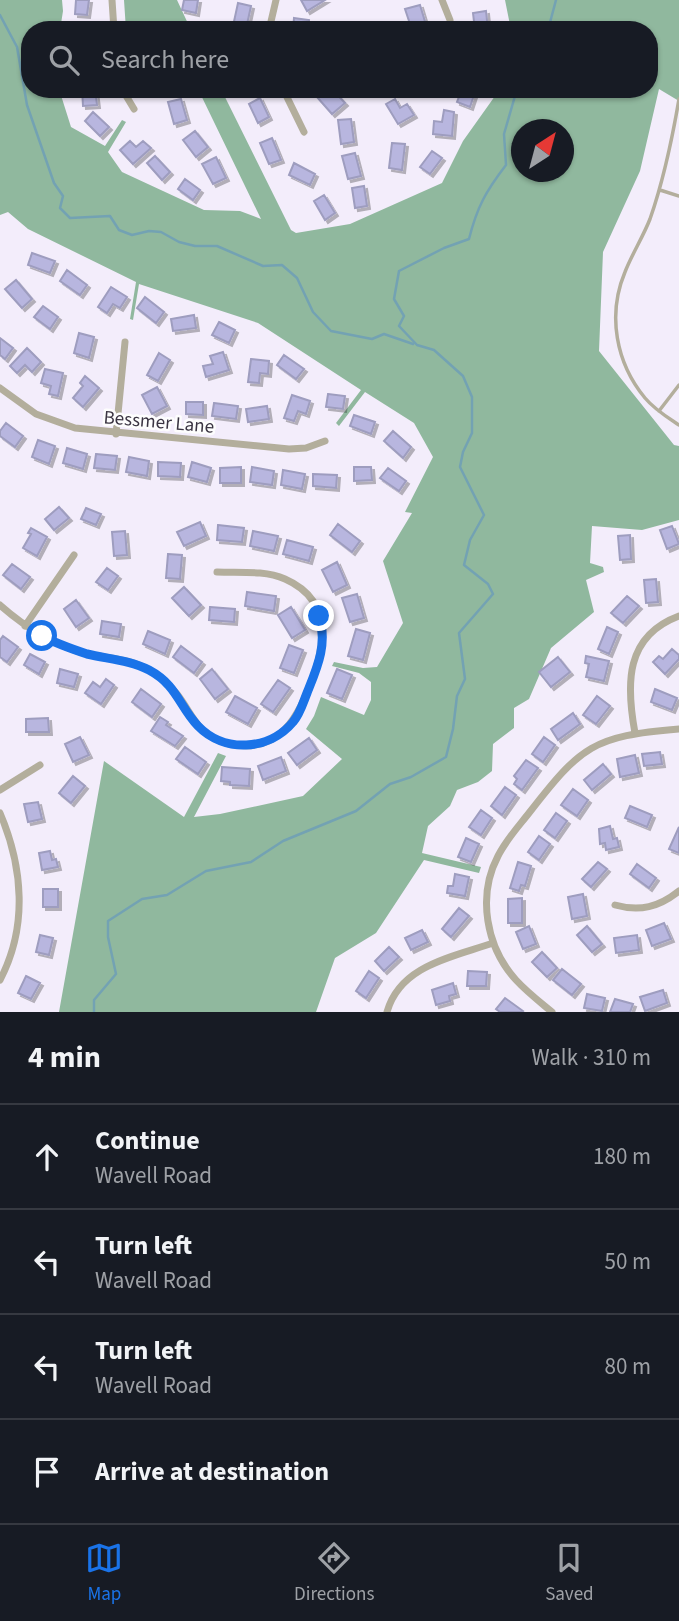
<!DOCTYPE html>
<html lang="en">
<head>
<meta charset="utf-8">
<style>
  body { margin:0; font-family:"Source Sans 3",sans-serif; background:#242831; color:#f1f3f6 }
  .compass { position:absolute; left:511px; top:119px; width:63px; height:63px; border-radius:50%; background:#171b24; box-shadow:0 2px 5px #0004; rotate:36deg }
  .stop { position:absolute; width:21px; height:21px; margin:-16px; border:5px solid #1a73e8; border-radius:50%; background:#fff }
  .stop.end { background:#1a73e8; border-color:#fff; box-shadow:0 2px 7px #0008 }
  .list { margin:0; padding:0; list-style:none }
  h2 { display:flex; justify-content:space-between; align-items:center; height:91px; margin:0; padding:0 28px; font-size:30px }
  h2 small { font-size:23px; font-weight:400; color:#9ea1a6 }
  .list li { display:grid; grid-template-columns:46px 1fr auto; gap:21px; align-items:center; box-sizing:border-box; height:105px; padding:0 28px; border-top:2px solid #363941 }
  .list b { display:block; font-size:26px; white-space:nowrap }
  .list p { margin:0; font-size:23px; white-space:nowrap; color:#9ea1a6 }
  .list em { font-size:23px; font-style:normal; color:#9ea1a6 }
  .icon { flex:none; width:38px; height:38px; fill:none; stroke:currentColor; stroke-width:2; stroke-linecap:round; stroke-linejoin:round }
  .map { position:relative; flex:none; width:679px; height:1012px; overflow:hidden }
  .search { position:absolute; background:#171b24; box-shadow:0 2px 5px #0004; left:21px; right:21px; top:21px; height:77px; display:flex; align-items:center; gap:18px; box-sizing:border-box; padding:0 24px; border-radius:28px; color:#9ea1a6; font-size:26px }
  .sheet { height:511px; background:#171b24 }
  nav { display:flex; justify-content:space-around; align-items:center; box-sizing:border-box; height:98px; border-top:2px solid #363941; background:#171b24; font-size:19px; color:#9ea1a6 }
  nav a { display:grid; justify-items:center; gap:4px }
  nav .on { color:#1a73e8 }
  .map>svg:first-child { display:block }
  .forest { fill:#90b89e; fill-rule:evenodd }
  .lines { fill:none; stroke-linecap:round; stroke-linejoin:round }
  .stream { stroke:#73a2b3; stroke-width:2.5 }
  .building { fill:#b8b6df; stroke:#9e9dbf; stroke-width:2; filter:url(#shadow) }
  .lane { stroke:#b3ae9c; stroke-width:3.5 }
  .street { stroke:#b3ae9c; stroke-width:7 }
  .route { stroke:#1a73e8; stroke-width:9 }
  .labels { text-anchor:middle; stroke-width:5; stroke-linejoin:round; paint-order:stroke }
  .street-label { font-size:19px; fill:#3a3442; stroke:#fdfdfd }
</style>
</head>
<body>
<div class="map">
<svg width="679" height="1012" viewBox="0 0 679 1012">
  <defs>
    <filter id="shadow"><feDropShadow dx="3" dy="3" stdDeviation="0" flood-color="#0004"/></filter>
  </defs>
  <rect width="100%" height="100%" fill="#f3edfb"/>
  <!-- forest -->
  <path class="forest" d="M0,0h62l1,11 -3,19h-30v59h29l12,38 34,19 17,-26 4,2 -18,30 14,20 82,38 36,1 21,8 -63,-130h23l70,141 5,3 54,-9 92,-41 21,-42 37,-52h149v-59h-138l-6,-30h174v101l-20,-12 -19,82 -37,81 -4,99 75,94 5,1v74l-37,10 -50,-4 -2,37 13,4 1,5 -18,8 8,32 -43,36 -22,51 -15,9v20l-21,16 -1,27 -14,11 -21,8 -7,16 -22,20 -6,27 59,14 -2,6 -55,-13 -48,73 -41,25 -19,54h-257l45,-251 80,56 34,-64 8,3 -32,61 26,-3 83,-18 39,-37 -36,-30 8,-13 7,-19 43,18 7,-15v-18l-12,-9 -27,-7 2,-4 29,6 14,-1 26,-44 -20,-62 29,-48 -7,-1 28,-55 -19,-34 -49,-31 -26,34 -3,-3 25,-33 -103,-67 -119,-39 -6,36 -3,-1 6,-37 -108,-53 -20,-17 -8,3zM522,130h42v42h-42z
    M124,0h53l14,30h-23l-1,-3 -41,3z"/>
  <g class="lines">
    <!-- stream -->
    <path class="stream" d="M0,15l17,32 10,58 27,78 9,13 -3,12 10,10 40,-2 9,14 13,5 17,-4 12,1 18,10 16,4h22l46,20 19,-1 15,13 16,34 18,19 41,8 12,-5 29,10
      M548,30l8,-30
      M94,1012v-12l22,-26 -8,-37v-16l34,-22 25,-4 39,-24 45,-9 32,-21 73,-30 34,-27 21,-7 35,-20 7,-28 4,-33 8,-17 -6,-46 34,-39 -5,-10 -24,-19 6,-25 14,-25 -24,-48 3,-15 9,-19v-36l-9,-21 -29,-26 -17,-5 -18,-19 5,-10 -10,-17 5,-28 45,-23 25,-9c8,-32 17,-48 37,-74l-2,-31 13,-45"/>
  </g>
  <!-- building -->
  <path class="building" d="M76,0h13l-2,15 -12,-1z
    M184,0h14l-2,13 -14,-3z
    M301,0h24l-18,11z
    M238,3l13,3 -5,23 -13,-3z
    M420,5l6,20 -14,5 -7,-21z
    M486,11l2,19h-13l-2,-17z
    M294,18l15,2 -1,10h-15z
    M82,89h13l2,16 -14,1z
    M326,89h6l13,14 -13,11 -15,-17z
    M462,89h14l-6,18 -13,-5z
    M260,98l9,19 -11,6 -9,-19z
    M181,99l6,21 -13,4 -6,-22z
    M395,99l5,9 7,-4 7,11 -16,9 -12,-20z
    M444,110l10,2 -2,24 -19,-2 1,-13 8,1z
    M93,112l16,15 -9,9 -15,-15z
    M351,119l3,23 -13,2 -3,-24z
    M195,131l13,16 -12,10 -13,-17z
    M272,138l9,22 -12,4 -9,-21z
    M130,141l6,6 7,-6 8,7 -18,16 -13,-14z
    M392,143l13,1 -3,26 -13,-2z
    M432,151l10,7 -12,16 -10,-7z
    M355,153l6,23 -13,3 -6,-23z
    M155,156l15,16 -8,8 -15,-17z
    M216,157l10,21 -13,6 -11,-20z
    M294,163l21,11 -5,11 -21,-10z
    M185,179l15,11 -7,10 -15,-11z
    M364,186l3,20 -12,2 -3,-20z
    M324,195l11,18 -10,7 -11,-19z
    M32,253l23,8 -5,12 -22,-8z
    M67,270l20,15 -7,10 -20,-14z
    M16,280l16,19 -10,9 -17,-19z
    M111,287l16,10 -7,11 -7,-4 -6,9 -9,-6z
    M145,297l19,15 -8,11 -19,-15z
    M43,306l15,11 -8,12 -16,-12z
    M194,315l2,13 -23,3 -2,-12z
    M219,322l16,8 -6,13 -17,-8z
    M79,333l15,4 -5,21 -15,-5z
    M0,338l13,10 -8,11 -5,-4z
    M27,348l14,14 -9,10 -7,-7 -8,8 -7,-7z
    M223,352l6,18 -23,7 -3,-11 10,-2 -3,-8z
    M159,353l11,7 -12,21 -11,-6z
    M284,355l20,14 -8,10 -19,-14z
    M251,359l18,2 -1,13 -8,-1 -1,10 -11,-1z
    M45,369l18,4 -5,23 -9,-2 2,-8 -10,-3z
    M85,376l14,12 -16,19 -10,-9 10,-12 -3,-3z
    M157,387l10,19 -15,8 -10,-19z
    M328,394l17,2 -2,13 -17,-2z
    M292,395l18,6 -4,13 -8,-3 -4,10 -10,-3z
    M186,402h17v13l-17,-1z
    M214,403l24,3 -2,13 -24,-3z
    M267,406l2,13 -21,3 -2,-13z
    M354,415l21,7 -4,12 -21,-8z
    M6,423l17,13 -8,11 -15,-11v-5z
    M393,431l18,16 -8,11 -19,-17z
    M38,440l17,6 -6,18 -17,-7z
    M67,448l20,6 -4,15 -20,-6z
    M96,454l21,2 -2,14 -21,-2z
    M129,457l20,4 -2,15 -21,-4z
    M158,462l23,1 -1,14 -22,-1z
    M192,462l19,6 -4,14 -19,-5z
    M241,467v16h-21v-15z
    M252,467l22,4 -2,14 -22,-3z
    M354,467h17l1,13 -18,1z
    M388,468l18,13 -7,10 -19,-13z
    M283,470l22,4 -3,15 -21,-4z
    M313,474l24,1 -1,13 -23,-2z
    M59,507l10,11 -15,12 -9,-11z
    M86,508l15,6 -5,11 -15,-6z
    M200,522l6,14 -22,10 -7,-14z
    M338,524l22,17 -8,11 -22,-17z
    M218,525l26,3 -2,14 -25,-2z
    M672,526l7,18 -12,5 -7,-19z
    M31,528l16,9 -10,19 -14,-8 8,-14 -3,-1z
    M125,531l2,24 -13,1 -2,-24z
    M253,531l25,5 -4,15 -24,-5z
    M630,535l1,24 -11,1 -2,-24z
    M287,540l26,7 -4,14 -26,-7z
    M168,554l14,1 -2,24 -14,-1z
    M337,562l10,23 -14,7 -11,-22z
    M12,564l18,13 -9,12 -18,-14z
    M107,568l11,8 -10,14 -12,-8z
    M656,579l2,23 -12,1 -2,-23z
    M184,587l17,18 -12,11 -17,-18z
    M247,592l29,4 -2,15 -29,-5z
    M357,594l7,24 -14,4 -8,-24z
    M627,596l12,10 -16,17 -12,-10z
    M76,600l13,18 -13,9 -12,-18z
    M210,607l25,2 -1,13 -25,-2z
    M291,607l14,23 -13,8 -14,-23z
    M102,621l19,3 -2,13 -19,-3z
    M607,627l11,5 -9,22 -11,-5z
    M356,629l14,4 -7,27 -15,-4z
    M148,631l22,9 -5,14 -22,-10z
    M3,636l15,11 -11,15 -7,-5v-17z
    M289,645l14,5 -9,23 -14,-5z
    M181,646l21,16 -8,11 -21,-16z
    M672,649l7,6v4l-14,15 -12,-12 6,-6 4,3z
    M30,654l15,8 -6,12 -15,-9z
    M586,656l23,5 -5,20 -18,-4 3,-13 -4,-1z
    M558,657l12,15 -19,15 -12,-15z
    M60,669l18,5 -4,13 -17,-4z
    M212,669l16,20 -13,10 -15,-20z
    M337,669l15,6 -10,24 -15,-6z
    M106,679l8,6 -13,19 -16,-11 8,-11 7,5z
    M278,680l12,8 -17,24 -12,-8z
    M141,689l20,15 -9,13 -20,-15z
    M655,689l22,9 -5,12 -21,-8z
    M235,696l22,12 -9,16 -22,-12z
    M597,696l13,10 -14,18 -13,-9z
    M573,713l7,11 -22,16 -7,-11z
    M160,717l8,5 -2,3 17,11 -8,10 -24,-15z
    M48,718l1,14h-23v-13z
    M80,737l9,18 -16,7 -8,-18z
    M544,737l11,8 -12,17 -11,-8z
    M309,738l8,12 -20,15 -9,-12z
    M185,747l21,15 -8,12 -22,-15z
    M660,752l2,12 -18,2 -2,-12z
    M635,755l4,18 -19,4 -3,-18z
    M281,757l5,14 -23,9 -5,-14z
    M526,760l12,8 -16,22 -8,-6 3,-5 -3,-3z
    M603,764l8,10 -19,16 -8,-10z
    M222,767l28,2 -1,17 -19,-1v-3l-9,-1z
    M73,776l12,10 -14,17 -12,-10z
    M505,787l11,8 -14,20 -11,-9z
    M573,789l15,11 -11,16 -16,-11z
    M38,802l4,17 -14,3 -4,-18z
    M630,806l22,9 -5,12 -22,-9z
    M481,810l11,8 -11,17 -12,-8z
    M556,813l11,8 -12,17 -11,-8z
    M610,826l3,13 4,-1 2,9 -13,3 -1,-7 -5,1 -1,-15z
    M679,827v26l-10,-4z
    M539,836l11,8 -11,16 -11,-8z
    M466,838l13,6 -8,18 -13,-5z
    M50,851l2,9 4,-1 2,8 -16,3 -3,-17z
    M518,862l13,4 -6,20 -4,-1 -2,6 -9,-3z
    M598,862l9,7 -16,18 -9,-8z
    M637,864l19,14 -7,10 -19,-14z
    M455,874l14,3 -4,19 -18,-3 1,-7h5z
    M43,889h15v18h-15z
    M583,894l4,22 -15,3 -4,-22z
    M522,898v25h-14v-24z
    M459,908l10,8 -18,21 -9,-8z
    M664,923l7,16 -19,7 -6,-16z
    M529,926l7,18 -13,5 -7,-17z
    M587,926l15,18 -10,8 -15,-17z
    M422,930l6,12 -17,8 -6,-12z
    M40,935l13,3 -4,17 -13,-3z
    M637,935l2,15 -23,3 -2,-15z
    M389,947l10,10 -15,14 -9,-10z
    M542,952l15,16 -10,9 -15,-15z
    M562,969l19,15 -9,11 -19,-15z
    M369,971l10,7 -13,20 -10,-7z
    M468,971l19,1 -1,14h-19z
    M26,976l14,7 -9,16 -13,-6z
    M453,983l3,11 -7,2 1,5 -14,4 -4,-15z
    M663,990l4,13 -22,8 -5,-14z
    M587,994l18,4 -3,13 -18,-3z
    M505,998l18,13 -1,1h-22l-4,-3z
    M615,999l18,5 -3,8h-20z"/>
  <g class="lines">
    <!-- lane -->
    <path class="lane" d="M679,99c-7,41 -15,80 -29,120 -7,18 -18,35 -25,53 -18,43 -9,91 20,126 10,12 22,19 34,27
      M660,190l19,6
      M659,411l20,-26"/>
    <!-- street -->
    <path class="street" d="M112,0l2,30
      M442,0l8,20 1,10
      M269,30l7,-30
      M122,89l12,20
      M283,89l21,43
      M0,388l36,26 39,14 214,21 17,-1 19,-7
      M116,434l9,-92
      M0,605c26,23 53,40 87,49 17,4 36,4 52,11 15,6 28,17 38,29 17,22 21,43 52,50 47,10 67,-22 81,-59 16,-39 23,-85 -25,-106 -21,-9 -46,-6 -68,-7
      M25,626l49,-71
      M635,733c-9,-49 -10,-97 44,-117
      M0,790l40,-25
      M0,813c23,54 28,114 0,167
      M615,905c25,7 44,2 64,-14
      M387,1012c13,-47 66,-55 106,-69
      M552,1012c-12,-10 -25,-20 -36,-32 -30,-33 -39,-84 -18,-124 8,-16 20,-29 31,-43 52,-67 64,-77 150,-84"/>
  </g>
  <g class="lines">
    <!-- route -->
    <path class="route" d="M42,636c15,8 30,13 45,18 21,5 43,6 62,16 28,15 30,36 49,56 26,27 71,25 95,-4 7,-8 10,-19 14,-29 10,-25 21,-49 12,-77"/>
  </g>
  <g class="labels">
    <!-- street labels -->
    <g class="street-label">
      <text transform="translate(159 421) rotate(5)" y="7">Bessmer Lane</text>
    </g>
  </g>
</svg>
<svg class="compass" viewBox="-18 -18 36 36"><path d="M0-13l5 13h-10z" fill="#e53935"/><path d="M0 13l5-13h-10z" fill="#9ea1a6"/></svg>
<div class="stop" style="left:42px;top:636px"></div>
<div class="stop end" style="left:319px;top:616px"></div>
<div class="search"><svg class="icon" aria-label="search" viewBox="0 0 24 24"><circle cx="10" cy="10" r="6"/><path d="M15 15l6 6"/></svg>Search here</div>
</div>
<section class="sheet">
<h2>4 min<small>Walk · 310 m</small></h2>
<ul class="list">
<li><svg class="icon" aria-label="ahead" viewBox="0 0 24 24"><path d="M12 20V5M6 11l6-6 6 6"/></svg><div><b>Continue</b><p>Wavell Road</p></div><em>180 m</em></li>
<li><svg class="icon" aria-label="left" viewBox="0 0 24 24"><path d="M17 20v-9H6M10 6l-5 5 5 5"/></svg><div><b>Turn left</b><p>Wavell Road</p></div><em>50 m</em></li>
<li><svg class="icon" aria-label="left" viewBox="0 0 24 24"><path d="M17 20v-9H6M10 6l-5 5 5 5"/></svg><div><b>Turn left</b><p>Wavell Road</p></div><em>80 m</em></li>
<li><svg class="icon" aria-label="arrive" viewBox="0 0 24 24"><path d="M6 21V4h12l-3 4 3 4H6"/></svg><div><b>Arrive at destination</b></div></li>
</ul>
</section>
<nav>
<a class="on"><svg class="icon" aria-label="map" viewBox="0 0 24 24"><path d="M3 6l6-2 6 2 6-2v14l-6 2-6-2-6 2zM9 4v14M15 6v14"/></svg>Map</a>
<a><svg class="icon" aria-label="directions" viewBox="0 0 24 24"><path d="M12 3l9 9-9 9-9-9zM9 14v-3h6M13 9l2 2-2 2"/></svg>Directions</a>
<a><svg class="icon" aria-label="saved" viewBox="0 0 24 24"><path d="M7 4h10v16l-5-4-5 4z"/></svg>Saved</a>
</nav>
</body>
</html>
